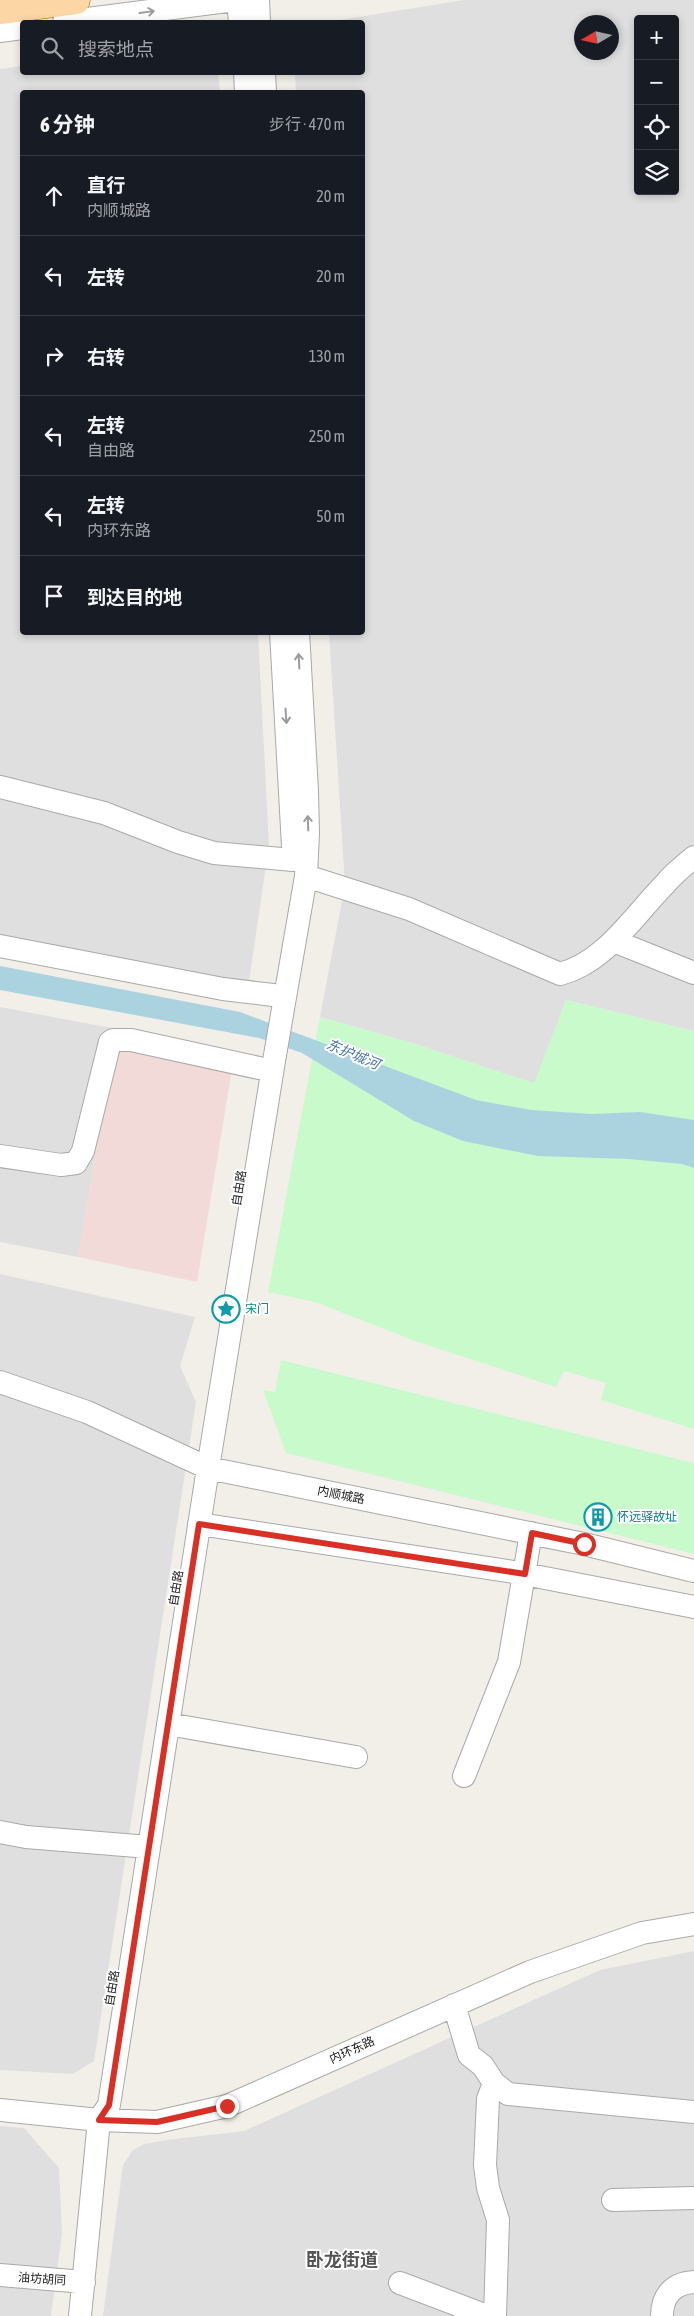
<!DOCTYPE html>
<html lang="zh">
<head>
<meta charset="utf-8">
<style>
  body { margin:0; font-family:"Asap Condensed","Noto Sans SC",sans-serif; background:#20242c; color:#f1f3f6 }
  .controls { position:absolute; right:15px; top:15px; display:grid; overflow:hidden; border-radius:5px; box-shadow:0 2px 8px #0003 }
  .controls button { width:45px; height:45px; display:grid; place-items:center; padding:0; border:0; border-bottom:1px solid #363941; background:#171b24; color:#f1f3f6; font:25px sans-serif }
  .compass { position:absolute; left:574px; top:15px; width:45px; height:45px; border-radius:50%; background:#171b24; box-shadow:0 2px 8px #0003; rotate:261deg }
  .stop { position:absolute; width:15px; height:15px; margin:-11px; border:4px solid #d93025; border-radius:50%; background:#fff }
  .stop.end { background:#d93025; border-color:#fff; box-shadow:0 1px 5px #0008 }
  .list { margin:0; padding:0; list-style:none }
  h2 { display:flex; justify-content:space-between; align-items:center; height:65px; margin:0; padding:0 20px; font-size:21px }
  h2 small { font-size:16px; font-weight:400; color:#9ea1a6 }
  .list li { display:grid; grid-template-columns:32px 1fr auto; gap:15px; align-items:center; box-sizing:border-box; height:80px; padding:0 20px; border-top:1px solid #363941 }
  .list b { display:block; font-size:19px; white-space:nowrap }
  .list p { margin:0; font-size:16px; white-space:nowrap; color:#9ea1a6 }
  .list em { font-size:16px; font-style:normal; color:#9ea1a6 }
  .icon { flex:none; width:28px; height:28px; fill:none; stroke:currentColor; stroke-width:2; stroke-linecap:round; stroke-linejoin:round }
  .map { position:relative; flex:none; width:694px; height:2316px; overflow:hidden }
  .search { position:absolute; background:#171b24; box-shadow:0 2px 8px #0003; left:20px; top:20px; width:345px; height:55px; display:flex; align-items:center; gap:12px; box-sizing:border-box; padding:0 18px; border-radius:5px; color:#9ea1a6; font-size:19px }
  .panel { position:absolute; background:#171b24; box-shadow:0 2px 8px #0003; left:20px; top:90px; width:345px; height:545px; border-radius:5px }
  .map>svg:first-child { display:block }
  .residential { fill:#e0dfdf; fill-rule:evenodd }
  .commercial { fill:#f2dad9 }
  .park { fill:#c8facc }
  .water { fill:#aad3df }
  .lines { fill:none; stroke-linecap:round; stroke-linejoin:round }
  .minor-casing { stroke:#a9a9a9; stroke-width:24 }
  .major-casing { stroke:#a06b00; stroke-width:29 }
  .minor { stroke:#fff; stroke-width:22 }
  .major { stroke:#fcd6a4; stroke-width:28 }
  .oneway { stroke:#9c9c9c }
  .route { stroke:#d93025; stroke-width:6 }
  .labels { text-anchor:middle; stroke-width:4; stroke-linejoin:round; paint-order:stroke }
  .street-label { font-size:12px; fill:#222; stroke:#fff }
  .culture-label { font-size:12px; fill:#0d838f; stroke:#fff; text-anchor:start }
  .water-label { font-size:14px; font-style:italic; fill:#4a7aab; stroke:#fff }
  .district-label { font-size:18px; font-weight:bold; fill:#555; stroke:#fff }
</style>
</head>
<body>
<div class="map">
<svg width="694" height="2316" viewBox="0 0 694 2316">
  <rect width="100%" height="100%" fill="#f2efe9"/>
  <!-- residential -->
  <path class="residential" d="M464,0h230v1031l-128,-31 -31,84 -123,-41 -92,-26 25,-132 -16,-252 33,-1v-540h-66l-1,-19 67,-1v-50h-35zM638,19h37v172h-37zM582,22h30v30h-30z
    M22,66v6l196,1 2,19h-198v540l236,1 11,212 -21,143 -248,-49v-870z
    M0,1007l117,22 -39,228 -78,-15z
    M0,1274l195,43 -15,49 16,36 -102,659 -21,13 -73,-4z
    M694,1951v365h-591l20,-151 10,-15 11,-6 23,-4 77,-9 356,-161z
    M0,2126l24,2 35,40 3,65 -11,83h-51z"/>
  <!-- commercial -->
  <path class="commercial" d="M114,1046l118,23 -35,213 -119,-25z"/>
  <!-- park -->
  <path class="park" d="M566,1000l128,31v398l-93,-29 5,-17 -42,-12 -8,16 -141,-46 -100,-39 -47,-10 52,-275 92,26 122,40z
    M281,1360l413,103v91l-408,-101 -23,-63 12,2z"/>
  <!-- water -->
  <path class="water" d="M0,966l240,46 236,88 55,10 61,4 48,-2 54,8v48l-12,-4 -53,-5 -91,-3 -75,-15 -49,-20 -112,-68 -43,-15 -259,-48z"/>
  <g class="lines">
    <!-- minor casing -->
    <g class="minor-casing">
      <path id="minor" d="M238,0l2,22
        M258,0l1,22
        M64,22l171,-22
        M0,31l22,-3
        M245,72l1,20
        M264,72l1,20
        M281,632l12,214
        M0,787l104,26 74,29 36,11 79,7
        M306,876l103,33 151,65c46,-12 74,-59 106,-91 8,-10 19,-18 28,-26
        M614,941l80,32
        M0,946l223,43 50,6
        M0,1156l61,9 15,-2 7,-12 27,-109 3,-2h18l128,28
        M0,1382l87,30 121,56 376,76 110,27
        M199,1524l315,48 180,35
        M168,1724l188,33
        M464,1776l45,-114 22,-129
        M0,1832l26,5 123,10
        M454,2005l15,50 14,11 11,17 14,11 186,18
        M494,2083l-6,16 -3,66 3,23 10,32 -3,96
        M0,2110l99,10 58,2 70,-16 303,-134 112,-39 52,-9
        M613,2200l81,-2
        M0,2275l84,7
        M400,2283l87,33
        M80,2316l19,-196 10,-15 99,-637 66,-407 32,-185 2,-43 -1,-42 -9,-159
        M662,2316c0,-20 11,-33 32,-34"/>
    </g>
    <!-- major casing -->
    <g class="major-casing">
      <path id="major" d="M0,10l76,-10"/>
    </g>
    <!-- minor -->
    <use href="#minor" class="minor"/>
    <!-- major -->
    <use href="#major" class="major"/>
  </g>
  <!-- one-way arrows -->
  <defs><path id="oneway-shaft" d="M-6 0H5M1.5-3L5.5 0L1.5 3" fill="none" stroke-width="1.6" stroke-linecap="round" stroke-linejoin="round" transform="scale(1.25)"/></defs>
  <g class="oneway">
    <use href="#oneway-shaft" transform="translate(147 12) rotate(-8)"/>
    <use href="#oneway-shaft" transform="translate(299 661) rotate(-93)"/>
    <use href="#oneway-shaft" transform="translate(286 716) rotate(86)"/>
    <use href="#oneway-shaft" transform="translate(308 823) rotate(-92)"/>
  </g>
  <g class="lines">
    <!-- route -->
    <path class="route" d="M227,2106l-70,16 -58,-2 10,-15 90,-581 326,50 7,-41 52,11"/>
  </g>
  <!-- icons -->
  <defs>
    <g id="sight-ring" transform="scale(1.4375)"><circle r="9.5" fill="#fff" stroke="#0f9aa8" stroke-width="1.5"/><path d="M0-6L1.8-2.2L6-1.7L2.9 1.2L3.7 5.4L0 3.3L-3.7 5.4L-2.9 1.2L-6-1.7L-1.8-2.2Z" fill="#0f9aa8"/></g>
    <g id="building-ring" transform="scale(1.4375)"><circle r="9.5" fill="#fff" stroke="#0f9aa8" stroke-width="1.5"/><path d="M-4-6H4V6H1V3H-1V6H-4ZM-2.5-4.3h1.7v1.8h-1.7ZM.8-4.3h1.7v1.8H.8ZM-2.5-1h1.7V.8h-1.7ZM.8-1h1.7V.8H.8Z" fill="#0f9aa8"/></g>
  </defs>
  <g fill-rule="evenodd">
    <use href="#sight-ring" x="226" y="1309"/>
    <use href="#building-ring" x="598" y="1517"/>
  </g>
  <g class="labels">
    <!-- street labels -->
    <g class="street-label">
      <text transform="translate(239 1188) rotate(-81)" y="4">自由路</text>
      <text transform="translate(341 1495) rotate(11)" y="4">内顺城路</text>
      <text transform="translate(176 1588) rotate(-81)" y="4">自由路</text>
      <text transform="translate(112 1988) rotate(-81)" y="4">自由路</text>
      <text transform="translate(352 2050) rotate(-24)" y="4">内环东路</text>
      <text transform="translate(42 2279) rotate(4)" y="4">油坊胡同</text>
    </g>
    <!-- culture labels -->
    <g class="culture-label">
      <text x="245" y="1313">宋门</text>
      <text x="617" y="1521">怀远驿故址</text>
    </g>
    <!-- water labels -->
    <g class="water-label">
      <text transform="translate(353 1054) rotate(23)" y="5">东护城河</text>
    </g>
    <!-- district labels -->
    <g class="district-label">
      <text x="342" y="2266">卧龙街道</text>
    </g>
  </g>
</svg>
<div class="controls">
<button>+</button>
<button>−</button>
<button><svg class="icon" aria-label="locate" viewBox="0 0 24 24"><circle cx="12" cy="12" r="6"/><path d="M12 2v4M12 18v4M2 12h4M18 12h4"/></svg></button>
<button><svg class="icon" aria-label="layers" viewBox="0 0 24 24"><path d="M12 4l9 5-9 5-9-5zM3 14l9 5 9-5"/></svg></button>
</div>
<svg class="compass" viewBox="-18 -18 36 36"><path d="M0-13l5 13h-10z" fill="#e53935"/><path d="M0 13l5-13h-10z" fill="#9ea1a6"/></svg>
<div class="stop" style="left:584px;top:1544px"></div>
<div class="stop end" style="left:227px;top:2106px"></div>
<div class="search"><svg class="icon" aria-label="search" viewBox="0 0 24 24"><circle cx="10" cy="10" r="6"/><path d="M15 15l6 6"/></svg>搜索地点</div>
<section class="panel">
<h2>6 分钟<small>步行 · 470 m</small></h2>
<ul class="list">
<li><svg class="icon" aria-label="ahead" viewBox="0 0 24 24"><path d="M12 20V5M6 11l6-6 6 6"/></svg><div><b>直行</b><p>内顺城路</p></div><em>20 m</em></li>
<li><svg class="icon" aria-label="left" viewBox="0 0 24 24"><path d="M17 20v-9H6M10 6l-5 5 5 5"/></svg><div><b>左转</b></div><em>20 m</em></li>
<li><svg class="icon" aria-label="right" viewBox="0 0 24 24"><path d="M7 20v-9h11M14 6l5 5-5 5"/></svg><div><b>右转</b></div><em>130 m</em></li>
<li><svg class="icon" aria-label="left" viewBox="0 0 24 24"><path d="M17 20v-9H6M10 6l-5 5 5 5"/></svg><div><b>左转</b><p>自由路</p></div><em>250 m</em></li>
<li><svg class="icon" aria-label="left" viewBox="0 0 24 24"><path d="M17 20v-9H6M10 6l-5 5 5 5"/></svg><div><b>左转</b><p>内环东路</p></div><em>50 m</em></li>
<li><svg class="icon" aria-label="arrive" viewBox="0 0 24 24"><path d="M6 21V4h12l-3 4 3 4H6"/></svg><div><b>到达目的地</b></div></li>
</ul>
</section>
</div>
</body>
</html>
